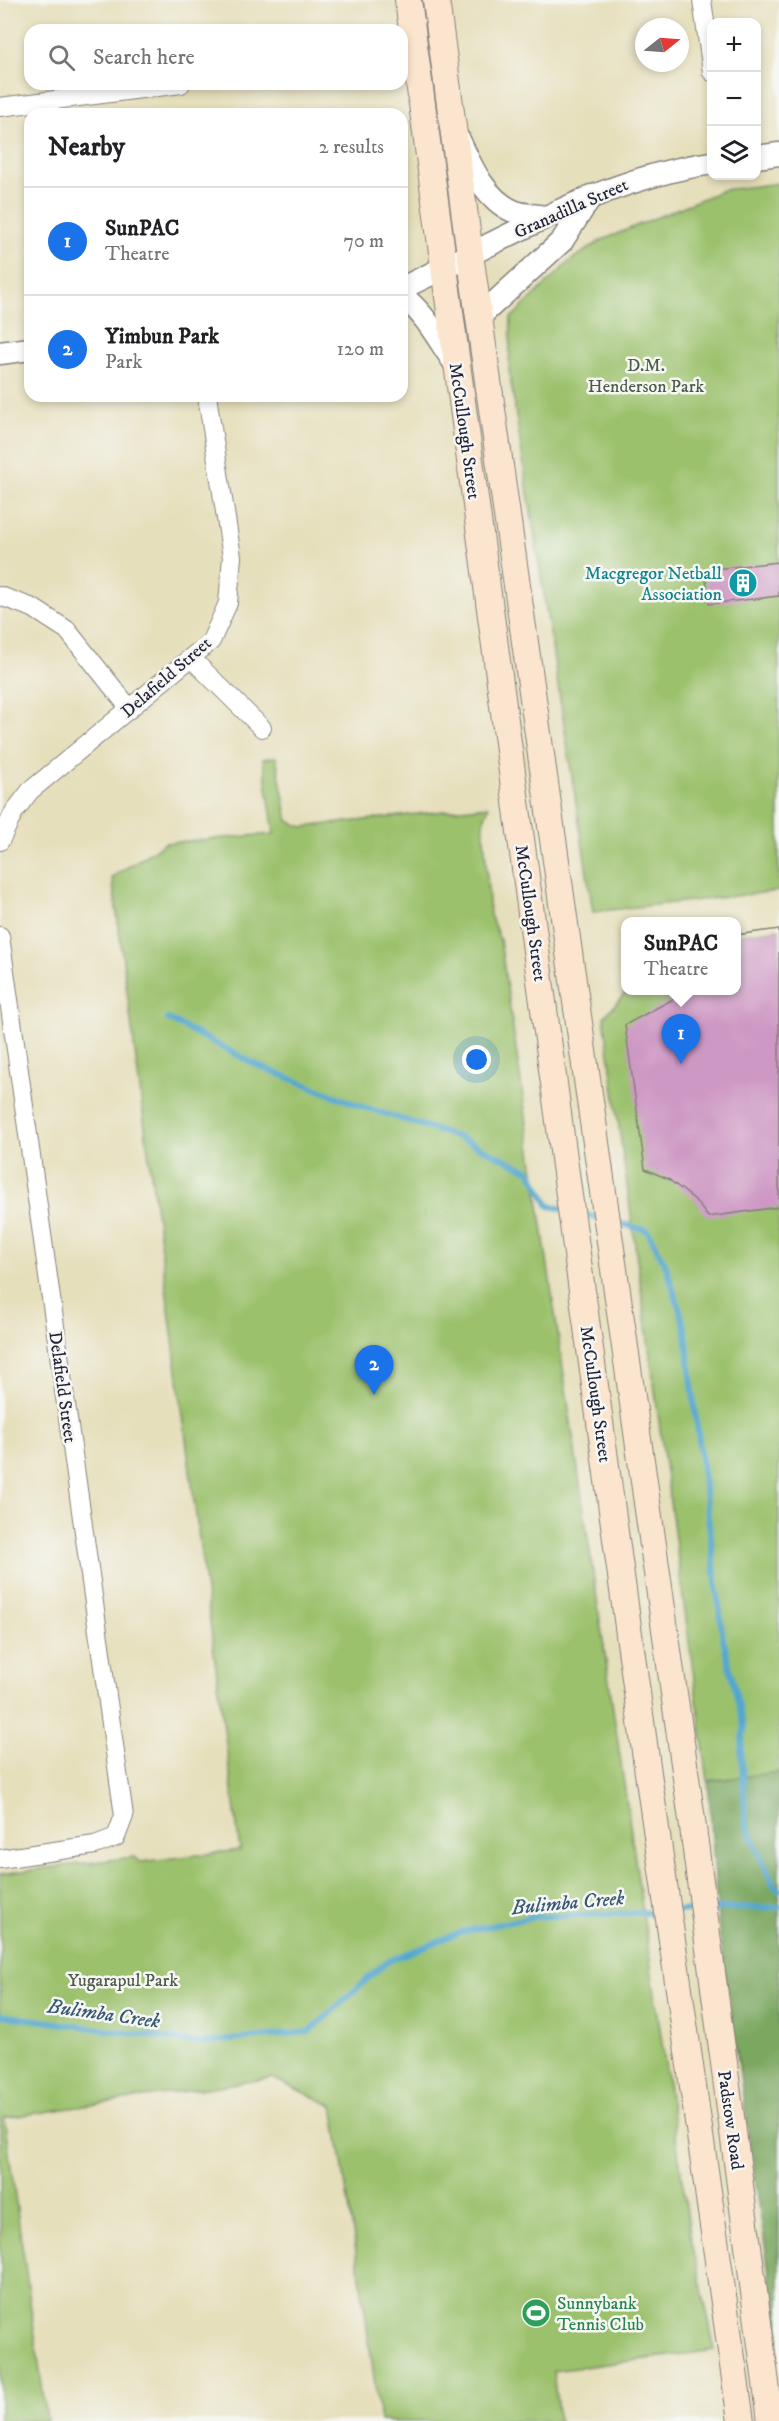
<!DOCTYPE html>
<html lang="en">
<head>
<meta charset="utf-8">
<style>
  body { margin:0; font-family:"IM FELL DW Pica",serif; background:#f6f6f6; color:#202124 }
  .controls { position:absolute; right:18px; top:18px; display:grid; overflow:hidden; border-radius:12px; box-shadow:0 3px 9px #0003 }
  .controls button { width:54px; height:54px; display:grid; place-items:center; padding:0; border:0; border-bottom:2px solid #e0e0e0; background:#fff; color:#202124; font:30px sans-serif }
  .compass { position:absolute; left:635px; top:18px; width:54px; height:54px; border-radius:50%; background:#fff; box-shadow:0 3px 9px #0003; rotate:73deg }
  .you { position:absolute; left:477px; top:1060px; width:21px; height:21px; margin:-15px; border:4px solid #fff; border-radius:50%; background:#1a73e8; box-shadow:0 0 0 9px #1a73e833 }
  .badge { display:grid; place-items:center; width:39px; height:39px; border-radius:50%; background:#1a73e8; color:#fff; font-size:20px; font-weight:700 }
  .pin { position:absolute; translate:-50% -50px; filter:drop-shadow(0 2px 3px #0008) }
  .pin::after { content:''; position:absolute; top:32px; width:21px; height:18px; background:inherit; clip-path:polygon(0 0,100% 0,50% 100%) }
  .popup { position:absolute; left:621px; top:917px; width:120px; height:78px; box-sizing:border-box; display:grid; place-content:center; border-radius:12px; background:#fff; filter:drop-shadow(0 2px 4px #0005); font-size:20px; white-space:nowrap; color:#757577 }
  .popup b { font-size:22px; color:#202124 }
  .popup::after { content:''; position:absolute; left:50%; top:100%; margin-left:-12px; border:12px solid transparent; border-top-color:#fff }
  .list { margin:0; padding:0; list-style:none }
  h2 { display:flex; justify-content:space-between; align-items:center; height:78px; margin:0; padding:0 24px; font-size:26px }
  h2 small { font-size:20px; font-weight:400; color:#757577 }
  .list li { display:grid; grid-template-columns:39px 1fr auto; gap:18px; align-items:center; box-sizing:border-box; height:108px; padding:0 24px; border-top:2px solid #e0e0e0 }
  .list b { display:block; font-size:22px; white-space:nowrap }
  .list p { margin:0; font-size:20px; white-space:nowrap; color:#757577 }
  .list em { font-size:20px; font-style:normal; color:#757577 }
  .icon { flex:none; width:33px; height:33px; fill:none; stroke:currentColor; stroke-width:2; stroke-linecap:round; stroke-linejoin:round }
  .map { position:relative; flex:none; width:779px; height:2421px; overflow:hidden }
  .search { position:absolute; background:#fff; box-shadow:0 3px 9px #0003; left:24px; top:24px; width:384px; height:66px; display:flex; align-items:center; gap:15px; box-sizing:border-box; padding:0 21px; border-radius:18px; color:#757577; font-size:22px }
  .panel { position:absolute; background:#fff; box-shadow:0 3px 9px #0003; left:24px; top:108px; width:384px; height:294px; border-radius:18px }
  .map>svg:first-child { display:block }
  .green { fill:#9bc16c; stroke:#5e7254; stroke-width:1.5 }
  .forest { fill:#7ca760; stroke:#4f644e; stroke-width:1.5 }
  .lines { fill:none; stroke-linecap:round; stroke-linejoin:round }
  .stream { stroke:#53a7ce; stroke-width:6 }
  .building { fill:#ce98c4 }
  .minor-casing { stroke:#84807b; stroke-width:20 }
  .tertiary-casing { stroke:#84807b; stroke-width:25 }
  .secondary-casing { stroke:#84807b; stroke-width:28 }
  .minor { stroke:#fff; stroke-width:18 }
  .tertiary { stroke:#fff; stroke-width:22 }
  .secondary { stroke:#fbe5cf; stroke-width:26 }
  .labels { text-anchor:middle; stroke-width:5; stroke-linejoin:round; paint-order:stroke }
  .street-label { font-size:18px; fill:#22223b; stroke:#f6f6f2 }
  .park-label { font-size:18px; fill:#4c5a4c; stroke:#f6f6f2 }
  .culture-label { font-size:18px; fill:#0d838f; stroke:#f6f6f2; text-anchor:end }
  .leisure-label { font-size:18px; fill:#27864d; stroke:#f6f6f2; text-anchor:start }
  .water-label { font-size:20px; font-style:italic; fill:#365776; stroke:#f6f6f2 }
</style>
</head>
<body>
<div class="map">
<svg width="779" height="2421" viewBox="0 0 779 2421">
  <rect width="100%" height="100%" fill="#f6f6f2"/>
  <filter id="ink" filterUnits="userSpaceOnUse"><feTurbulence type="fractalNoise" baseFrequency=".0167" numOctaves="2"/><feDisplacementMap in="SourceGraphic" scale="12" xChannelSelector="R" yChannelSelector="G"/><feConvolveMatrix kernelMatrix="1 2 1 2 8 2 1 2 1" color-interpolation-filters="sRGB"/></filter>
  <filter id="wash" filterUnits="userSpaceOnUse"><feTurbulence type="fractalNoise" baseFrequency=".008" numOctaves="4" result="noise"/><feDisplacementMap in="SourceGraphic" scale="24" xChannelSelector="R" yChannelSelector="G"/><feGaussianBlur stdDeviation="1.35" result="paint"/><feColorMatrix in="noise" values="0 0 0 0 0 0 0 0 0 0 0 0 0 0 0 0 0 1.4 0 .05"/><feComposite in="paint" operator="in"/></filter>
  <g filter="url(#wash)">
    <rect width="100%" height="100%" fill="#e6dfbb"/>
    <!-- green -->
    <path class="green" d="M779,183v708l-186,21 -84,-542 2,-52 60,-58 31,-20 121,-50z
      M276,757l12,64 15,6 186,-21 -6,17 7,92 10,25 190,1293 25,117 -162,21 6,50h-179l-20,-145 -27,-170 -61,-28 -268,40 43,303h-47v-547l134,-17 6,5 100,-12 -128,-973 53,-34 109,-9 -11,-75z
      M779,929v845l-71,7 -104,-764 23,-26 109,-1 1,-55z"/>
    <!-- forest -->
    <path class="forest" d="M779,1772v569l-60,-410 -11,-150z"/>
    <g class="lines">
      <!-- stream -->
      <path class="stream" d="M168,1019l93,48 97,38 102,33 70,33 19,35 16,3
        M578,1213l22,5
        M613,1222l34,8 19,36 19,61 38,312 21,89 -3,22 5,74 28,62 5,4
        M710,1909l69,-2
        M674,1911l23,-1
        M0,2015l199,28 110,-11 77,-70 75,-30 72,-15 128,-5"/>
    </g>
    <g id="blocks">
      <!-- building -->
      <path class="building" d="M779,562v34l-70,8 -4,-34z
        M779,929v278l-71,10 -14,-18 -26,-20 -23,-10 -20,-144 65,-35h46v-55z"/>
    </g>
  </g>
  <g filter="url(#ink)">
    <use href="#blocks" fill-opacity="0" stroke="#84807b" stroke-width="1.5"/>
    <g class="lines">
      <!-- minor casing -->
      <g class="minor-casing">
        <path id="minor" d="M702,0l10,72
          M0,107l181,-23
          M0,596l33,12 34,22 63,79
          M191,658l71,70
          M0,841l14,-29 16,-21 181,-150 17,-38 4,-46 -25,-161
          M0,936l124,880 -8,21 -21,8 -95,14"/>
      </g>
      <!-- tertiary casing -->
      <g class="tertiary-casing">
        <path id="tertiary" d="M459,140c12,26 26,59 54,71 9,4 22,4 33,6
          M756,157l23,-3
          M402,288c101,-47 197,-109 310,-125
          M402,296c24,18 37,45 54,69
          M479,317l83,-76 29,-45
          M0,353l30,-4"/>
      </g>
      <!-- secondary casing -->
      <g class="secondary-casing">
        <path id="secondary" d="M408,0l165,1225 75,548 93,648
          M436,0l34,254 222,1566 79,601"/>
      </g>
      <!-- minor -->
      <use href="#minor" class="minor"/>
      <!-- tertiary -->
      <use href="#tertiary" class="tertiary"/>
      <!-- secondary -->
      <use href="#secondary" class="secondary"/>
    </g>
  </g>
  <!-- icons -->
  <defs>
    <g id="building-disc" transform="scale(1.5)"><circle r="9.5" fill="#0f9aa8" stroke="#f6f6f2"/><path d="M-4-6H4V6H1V3H-1V6H-4ZM-2.5-4.3h1.7v1.8h-1.7ZM.8-4.3h1.7v1.8H.8ZM-2.5-1h1.7V.8h-1.7ZM.8-1h1.7V.8H.8Z" fill="#fff"/></g>
    <g id="stadium-disc" transform="scale(1.5)"><circle r="9.5" fill="#2e9e5b" stroke="#f6f6f2"/><path d="M0-5a6.5 5 0 1 0 0 10a6.5 5 0 1 0 0-10ZM-3.5-1.8h7v3.6h-7Z" fill="#fff"/></g>
  </defs>
  <g fill-rule="evenodd">
    <use href="#building-disc" x="743" y="583"/>
    <use href="#stadium-disc" x="536" y="2313"/>
  </g>
  <g class="labels">
    <!-- street labels -->
    <g class="street-label">
      <text transform="translate(571 208) rotate(-24)" y="6">Granadilla Street</text>
      <text transform="translate(465 431) rotate(82)" y="6">McCullough Street</text>
      <text transform="translate(166 677) rotate(-41)" y="6">Delafield Street</text>
      <text transform="translate(531 913) rotate(82)" y="6">McCullough Street</text>
      <text transform="translate(63 1387) rotate(82)" y="6">Delafield Street</text>
      <text transform="translate(596 1394) rotate(82)" y="6">McCullough Street</text>
      <text transform="translate(731 2120) rotate(82)" y="6">Padstow Road</text>
    </g>
    <!-- park labels -->
    <g class="park-label">
      <text x="646" y="371">D.M.<tspan x="646" dy="21">Henderson Park</tspan></text>
      <text x="123" y="1986">Yugarapul Park</text>
    </g>
    <!-- culture labels -->
    <g class="culture-label">
      <text x="722" y="579">Macgregor Netball<tspan x="722" dy="21">Association</tspan></text>
    </g>
    <!-- leisure labels -->
    <g class="leisure-label">
      <text x="557" y="2309">Sunnybank<tspan x="557" dy="21">Tennis Club</tspan></text>
    </g>
    <!-- water labels -->
    <g class="water-label">
      <text transform="translate(568 1902) rotate(-5)" y="7">Bulimba Creek</text>
      <text transform="translate(104 2013) rotate(8)" y="7">Bulimba Creek</text>
    </g>
  </g>
</svg>
<div class="controls">
<button>+</button>
<button>−</button>
<button><svg class="icon" aria-label="layers" viewBox="0 0 24 24"><path d="M12 4l9 5-9 5-9-5zM3 14l9 5 9-5"/></svg></button>
</div>
<svg class="compass" viewBox="-18 -18 36 36"><path d="M0-13l5 13h-10z" fill="#e53935"/><path d="M0 13l5-13h-10z" fill="#757577"/></svg>
<div class="you"></div>
<div class="pin badge" style="left:681px;top:1064px">1</div>
<div class="popup"><b>SunPAC</b>Theatre</div>
<div class="pin badge" style="left:374px;top:1395px">2</div>
<div class="search"><svg class="icon" aria-label="search" viewBox="0 0 24 24"><circle cx="10" cy="10" r="6"/><path d="M15 15l6 6"/></svg>Search here</div>
<section class="panel">
<h2>Nearby<small>2 results</small></h2>
<ul class="list">
<li><span class="badge">1</span><div><b>SunPAC</b><p>Theatre</p></div><em>70 m</em></li>
<li><span class="badge">2</span><div><b>Yimbun Park</b><p>Park</p></div><em>120 m</em></li>
</ul>
</section>
</div>
</body>
</html>
